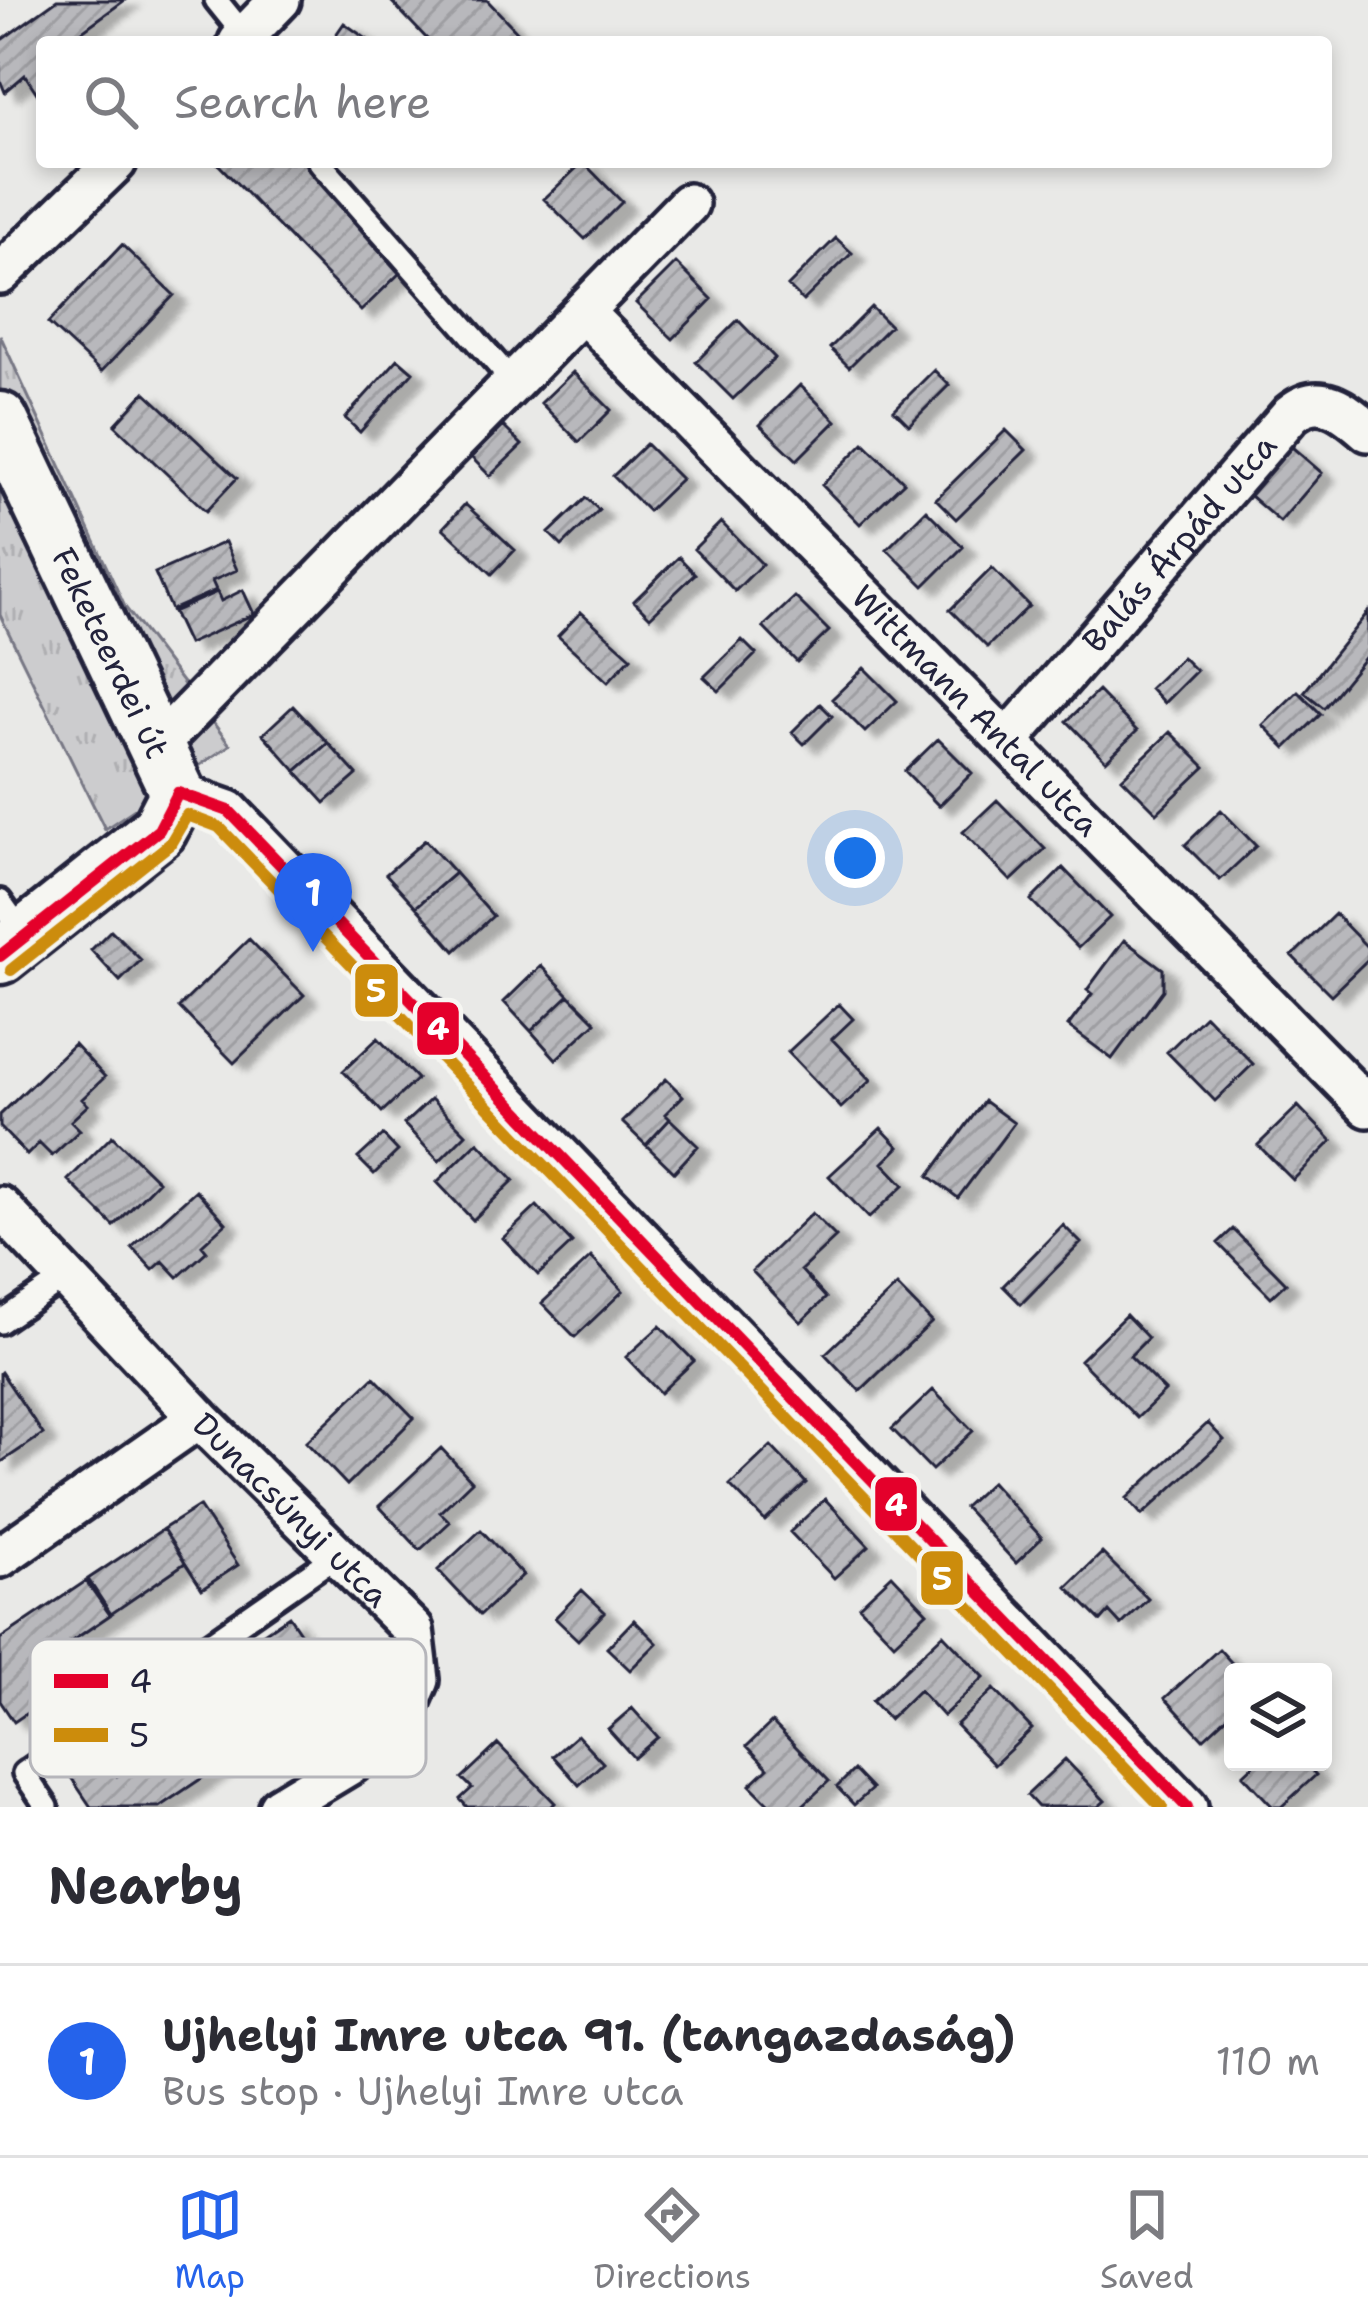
<!DOCTYPE html>
<html lang="en">
<head>
<meta charset="utf-8">
<style>
  body { margin:0; font-family:"Shantell Sans",sans-serif; background:#f2f2f3; color:#2b2b33 }
  .controls { position:absolute; right:36px; bottom:36px; display:grid; overflow:hidden; border-radius:12px; box-shadow:0 6px 18px #0003 }
  .controls button { width:108px; height:108px; display:grid; place-items:center; padding:0; border:0; border-bottom:3px solid #e1e1e2; background:#fff; color:#2b2b33; font:60px sans-serif }
  .you { position:absolute; left:855px; top:858px; width:42px; height:42px; margin:-30px; border:9px solid #fff; border-radius:50%; background:#1a73e8; box-shadow:0 0 0 18px #1a73e833 }
  .badge { display:grid; place-items:center; width:78px; height:78px; border-radius:50%; background:#2563eb; color:#fff; font-size:39px; font-weight:700 }
  .pin { position:absolute; translate:-50% -99px; filter:drop-shadow(0 3px 6px #0008) }
  .pin::after { content:''; position:absolute; top:63px; width:42px; height:36px; background:inherit; clip-path:polygon(0 0,100% 0,50% 100%) }
  .list { margin:0; padding:0; list-style:none }
  h2 { display:flex; justify-content:space-between; align-items:center; height:156px; margin:0; padding:0 48px; font-size:51px }
  h2 small { font-size:39px; font-weight:400; color:#7c7c81 }
  .list li { display:grid; grid-template-columns:78px 1fr auto; gap:36px; align-items:center; box-sizing:border-box; height:192px; padding:0 48px; border-top:3px solid #e1e1e2 }
  .list b { display:block; font-size:45px; white-space:nowrap }
  .list p { margin:0; font-size:39px; white-space:nowrap; color:#7c7c81 }
  .list em { font-size:39px; font-style:normal; color:#7c7c81 }
  .icon { flex:none; width:66px; height:66px; fill:none; stroke:currentColor; stroke-width:2; stroke-linecap:round; stroke-linejoin:round }
  .map { position:relative; flex:none; width:1368px; height:1807px; overflow:hidden }
  .search { position:absolute; background:#fff; box-shadow:0 6px 18px #0003; left:36px; right:36px; top:36px; height:132px; display:flex; align-items:center; gap:30px; box-sizing:border-box; padding:0 42px; border-radius:12px; color:#7c7c81; font-size:45px }
  .sheet { height:348px; background:#fff }
  nav { display:flex; justify-content:space-around; align-items:center; box-sizing:border-box; height:168px; border-top:3px solid #e1e1e2; background:#fff; font-size:33px; color:#7c7c81 }
  nav a { display:grid; justify-items:center; gap:6px }
  nav .on { color:#2563eb }
  .map>svg:first-child { display:block }
  .grass { fill:url(#grass-tufts); stroke:#777784; stroke-width:3 }
  .building { fill:url(#building-hatch); stroke:#22223b; stroke-width:3; filter:url(#shadow) }
  .lines { fill:none; stroke-linecap:round; stroke-linejoin:round }
  .service-casing { stroke:#22223b; stroke-width:30 }
  .minor-casing { stroke:#22223b; stroke-width:48 }
  .secondary-casing { stroke:#22223b; stroke-width:63 }
  .service { stroke:#f6f6f2; stroke-width:21 }
  .minor { stroke:#f6f6f2; stroke-width:39 }
  .secondary { stroke:#f6f6f2; stroke-width:54 }
  .bus-1-casing { stroke:#f6f6f2; stroke-width:21 }
  .bus-2-casing { stroke:#f6f6f2; stroke-width:21 }
  .bus-1 { stroke:#e4002b; stroke-width:12 }
  .bus-2 { stroke:#cc8c0c; stroke-width:12 }
  .labels { text-anchor:middle; stroke-width:9; stroke-linejoin:round; paint-order:stroke }
  .street-label { font-size:33px; fill:#22223b; stroke:#f6f6f2 }
  .key { fill:#f6f6f2; stroke:#b6b6bb; stroke-width:3 }
  .key-label { font-size:33px; fill:#22223b }
  .line-badge { stroke:#f6f6f2; stroke-width:4.5 }
  .badge-label { font-size:33px; text-anchor:middle; font-weight:bold; fill:#fff }
</style>
</head>
<body>
<div class="map">
<svg width="1368" height="1807" viewBox="0 0 1368 1807">
  <defs>
    <pattern id="grass-tufts" width="24" height="20" patternUnits="userSpaceOnUse" patternTransform="scale(3)"><rect width="24" height="20" fill="#ccccce"/><path d="M3 7l-1-3M5 7V3M7 7l1-3M15 17l-1-3M17 17v-4M19 17l1-3" fill="none" stroke="#afafb2"/></pattern>
    <pattern id="building-hatch" width="6" height="6" patternUnits="userSpaceOnUse" patternTransform="scale(3)"><rect width="6" height="6" fill="#b8b8bc"/><path d="M-1 1l2-2M0 6l6-6M5 7l2-2" fill="none" stroke="#9e9ea2"/></pattern>
    <filter id="shadow"><feDropShadow dx="13" dy="8" stdDeviation="3" flood-color="#0004"/></filter>
  </defs>
  <rect width="100%" height="100%" fill="#e9e9e7"/>
  <filter id="ink" filterUnits="userSpaceOnUse"><feTurbulence type="fractalNoise" baseFrequency=".00833" numOctaves="2"/><feDisplacementMap in="SourceGraphic" scale="24" xChannelSelector="R" yChannelSelector="G"/><feConvolveMatrix kernelMatrix="1 2 1 2 8 2 1 2 1" color-interpolation-filters="sRGB"/></filter>
  <g filter="url(#ink)">
    <!-- grass -->
    <path class="grass" d="M0,335l125,272 105,138 -125,84 -105,-214z"/>
    <!-- building -->
    <path class="building" d="M57,0h68l-58,42h-25v59l-17,-26 -20,17 -5,-12v-39z
      M390,0h97l40,42h-97z
      M344,23l24,17 -1,2h-36z
      M216,162h89l102,104 -46,45z
      M583,162l39,40 -37,37 -41,-40z
      M836,238l16,15 -49,48 -15,-15z
      M122,245l52,50 -73,77 -53,-49z
      M676,263l36,36 -39,40 -37,-36z
      M871,307l19,19 -41,41 -19,-19z
      M738,320l37,38 -42,41 -37,-37z
      M398,359l15,13 -53,60 -15,-14z
      M934,370l15,15 -40,40 -15,-15z
      M573,372l38,38 -32,32 -38,-39z
      M800,385l36,36 -39,39 -37,-35z
      M145,392l92,86 -31,33 -91,-86z
      M503,426l19,19 -32,31 -19,-19z
      M1006,430l20,20 -70,69 -20,-20z
      M1285,441l37,32 -42,49 -37,-32z
      M864,443l40,39 -44,42 -38,-39z
      M646,444l35,35 -33,32 -35,-35z
      M586,498l13,12 -37,36 -13,-13z
      M465,504l50,46 -23,24 -49,-46z
      M926,510l37,37 -39,39 -37,-37z
      M721,522l41,42 -27,27 -41,-42z
      M225,542l12,28 -25,11 4,9 -45,20 -16,-37z
      M679,557l16,17 -45,43 -16,-16z
      M992,568l37,38 -42,41 -37,-37z
      M243,590l11,24 -66,30 -15,-32 44,-20 4,9z
      M795,597l34,34 -32,31 -34,-35z
      M581,612l50,45 -23,25 -50,-46z
      M1368,612v42l-44,54 -20,-16z
      M742,640l14,14 -37,37 -15,-14z
      M1182,657l14,14 -32,32 -14,-15z
      M864,668l33,33 -32,31 -33,-33z
      M1098,691l39,40 -31,30 -39,-40z
      M1298,691l23,23 -35,34 -23,-23z
      M820,704l12,12 -28,28 -12,-12z
      M293,706l35,37 -32,28 -33,-37z
      M1170,732l35,35 -48,46 -35,-35z
      M938,739l34,34 -33,33 -34,-35z
      M328,743l29,32 -32,28 -29,-32z
      M997,800l48,49 -34,32 -48,-49z
      M1221,810l35,36 -36,34 -35,-35z
      M425,840l30,33 -39,34 -30,-33z
      M1063,868l47,49 -32,31 -47,-48z
      M455,873l38,43 -38,35 -39,-44z
      M1335,914l33,34v11l-37,36 -39,-39z
      M111,930l30,30 -21,21 -29,-31z
      M249,939l55,56 -70,68 -55,-56z
      M1124,940l39,29v21l-51,69 -44,-33 24,-32 -5,-4z
      M541,966l28,29 -38,36 -27,-29z
      M569,995l27,27 -40,37 -25,-28z
      M839,1004l14,15 -21,20 39,41 -30,28 -53,-56z
      M1205,1015l48,49 -38,37 -48,-49z
      M378,1038l39,41 -35,33 -39,-41z
      M74,1044l31,33 -23,22 6,6 -17,16 9,9 -28,26 -13,-13 -12,12 -27,-28v-12z
      M666,1079l17,17 -18,18 5,5 -24,26 -24,-23z
      M431,1099l35,35 -27,27 -35,-37z
      M984,1101l30,22 -56,75 -29,-22z
      M1298,1106l34,35 -39,39 -35,-35z
      M670,1119l28,27 -24,26 -28,-27z
      M881,1128l18,19 -16,16 21,22 -35,33 -40,-42z
      M383,1135l15,16 -24,23 -16,-16z
      M112,1136l46,45 -44,45 -46,-46z
      M478,1142l36,38 -41,40 -36,-38z
      M196,1190l30,33 -24,22 5,6 -29,26 -15,-16 -10,9 -21,-23z
      M537,1206l35,37 -34,32 -35,-37z
      M812,1213l24,24 -35,33 25,28 -25,24 -49,-51z
      M1063,1225l18,18 -60,61 -18,-18z
      M1233,1229l53,54 -15,14 -53,-54z
      M591,1257l32,34 -48,46 -33,-34z
      M897,1286l35,36 -72,69 -35,-37z
      M1126,1315l22,23 -18,18 35,35 -28,27 -57,-58z
      M660,1326l34,35 -34,32 -34,-36z
      M1,1372l42,62 -43,29v-90z
      M374,1377l40,41 -67,67 -41,-43z
      M933,1390l40,41 -41,39 -40,-41z
      M1208,1423l16,17 -82,75 -15,-17z
      M771,1446l35,37 -41,38 -35,-36z
      M441,1448l31,33 -32,31 10,10 -30,28 -41,-44z
      M991,1482l51,56 -26,25 -52,-56z
      M825,1499l44,47 -35,32 -44,-46z
      M199,1506l39,59 -36,24 -39,-60z
      M163,1529l22,34 -74,51 -23,-35z
      M481,1530l42,45 -43,40 -42,-45z
      M1102,1553l46,46 -27,26 -12,-13 -8,9 -34,-34z
      M892,1575l35,37 -33,31 -35,-37z
      M86,1581l24,34 -76,52 19,28 -39,27 -14,-21v-62z
      M582,1590l23,22 -27,28 -23,-22z
      M289,1616l48,71 -120,81 -28,-40 81,-54 -21,-31z
      M634,1620l23,23 -27,27 -23,-22z
      M943,1634l41,43 -41,39 -24,-26 -30,29 -17,-18z
      M1219,1649l21,23h-7v39l-30,28 -38,-41z
      M994,1689l38,40 -38,36 -38,-40z
      M632,1708l26,29 -24,21 -26,-29z
      M772,1722l57,59 -28,26h-29l-22,-22 18,-17 -21,-22z
      M189,1728l28,40 -58,39h-68l-25,-37 33,-21 18,27z
      M577,1735l26,28 -24,22 -26,-29z
      M498,1744l57,59 -4,4h-84l-7,-8 12,-11 -10,-10z
      M1065,1759l40,42 -7,6h-60l-11,-12z
      M1257,1762h47l12,13 -35,32h-8l-30,-32z
      M854,1770l18,19 -18,16 -17,-18z"/>
    <g class="lines">
      <!-- service casing -->
      <g class="service-casing">
        <path id="service" d="M216,0l29,36
          M319,162l195,221
          M0,901l24,34
          M0,1322l66,-45
          M47,1807l-23,-34 313,-218"/>
      </g>
      <!-- minor casing -->
      <g class="minor-casing">
        <g id="minor">
          <path d="M239,42l41,-42"/>
          <path d="M0,274l116,-112"/>
          <path id="s1" d="M584,313l784,794"/>
          <path id="s2" d="M1008,740l283,-326c29,-24 53,-4 77,17"/>
          <path d="M156,747l532,-543"/>
          <path d="M178,793l51,18 958,996"/>
          <path id="s3" d="M0,1207l199,211 214,212 6,50 -21,48 -46,35 -73,44"/>
          <path d="M0,1557l199,-139"/>
        </g>
      </g>
      <!-- secondary casing -->
      <g class="secondary-casing">
        <g id="secondary">
          <path id="s4" d="M0,420l178,373 -19,37 -159,126"/>
        </g>
      </g>
      <!-- service -->
      <use href="#service" class="service"/>
      <!-- minor -->
      <use href="#minor" class="minor"/>
      <!-- secondary -->
      <use href="#secondary" class="secondary"/>
      <!-- bus-1 casing -->
      <g class="bus-1-casing">
        <path id="bus-1" d="M0,956l159,-126 19,-37 51,18 958,996"/>
      </g>
      <!-- bus-2 casing -->
      <g class="bus-2-casing">
        <path id="bus-2" d="M11,970l159,-126 17,-29 32,12 943,980"/>
      </g>
      <!-- bus-1 -->
      <use href="#bus-1" class="bus-1"/>
      <!-- bus-2 -->
      <use href="#bus-2" class="bus-2"/>
    </g>
  </g>
  <g class="labels">
    <!-- street labels -->
    <g class="street-label">
      <text dy="12" stroke="none"><textPath href="#s2" startOffset="261">Balás Árpád utca</textPath></text>
      <text dy="12" stroke="none"><textPath href="#s4" startOffset="258">Feketeerdei út</textPath></text>
      <text dy="12" stroke="none"><textPath href="#s1" startOffset="558">Wittmann Antal utca</textPath></text>
      <text dy="12" stroke="none"><textPath href="#s3" startOffset="420">Dunacsúnyi utca</textPath></text>
    </g>
  </g>
  <!-- legend -->
  <rect x="30" y="1639" width="396" height="138" rx="18" class="key"/>
  <rect x="54" y="1674" width="54" height="14" fill="#e4002b"/>
  <rect x="54" y="1728" width="54" height="14" fill="#cc8c0c"/>
  <g class="key-label">
    <text x="129" y="1693">4</text>
    <text x="129" y="1747">5</text>
  </g>
  <g class="line-badge">
    <rect x="353" y="962" width="47" height="57" rx="12" fill="#cc8c0c"/>
    <rect x="415" y="1000" width="46" height="57" rx="12" fill="#e4002b"/>
    <rect x="873" y="1475" width="46" height="58" rx="12" fill="#e4002b"/>
    <rect x="919" y="1549" width="46" height="58" rx="12" fill="#cc8c0c"/>
  </g>
  <g class="badge-label">
    <text x="376" y="1002">5</text>
    <text x="438" y="1040">4</text>
    <text x="896" y="1516">4</text>
    <text x="942" y="1590">5</text>
  </g>
</svg>
<div class="controls">
<button><svg class="icon" aria-label="layers" viewBox="0 0 24 24"><path d="M12 4l9 5-9 5-9-5zM3 14l9 5 9-5"/></svg></button>
</div>
<div class="you"></div>
<div class="pin badge" style="left:313px;top:952px">1</div>
<div class="search"><svg class="icon" aria-label="search" viewBox="0 0 24 24"><circle cx="10" cy="10" r="6"/><path d="M15 15l6 6"/></svg>Search here</div>
</div>
<section class="sheet">
<h2>Nearby<small></small></h2>
<ul class="list">
<li><span class="badge">1</span><div><b>Ujhelyi Imre utca 91. (tangazdaság)</b><p>Bus stop · Ujhelyi Imre utca</p></div><em>110 m</em></li>
</ul>
</section>
<nav>
<a class="on"><svg class="icon" aria-label="map" viewBox="0 0 24 24"><path d="M3 6l6-2 6 2 6-2v14l-6 2-6-2-6 2zM9 4v14M15 6v14"/></svg>Map</a>
<a><svg class="icon" aria-label="directions" viewBox="0 0 24 24"><path d="M12 3l9 9-9 9-9-9zM9 14v-3h6M13 9l2 2-2 2"/></svg>Directions</a>
<a><svg class="icon" aria-label="saved" viewBox="0 0 24 24"><path d="M7 4h10v16l-5-4-5 4z"/></svg>Saved</a>
</nav>
</body>
</html>
